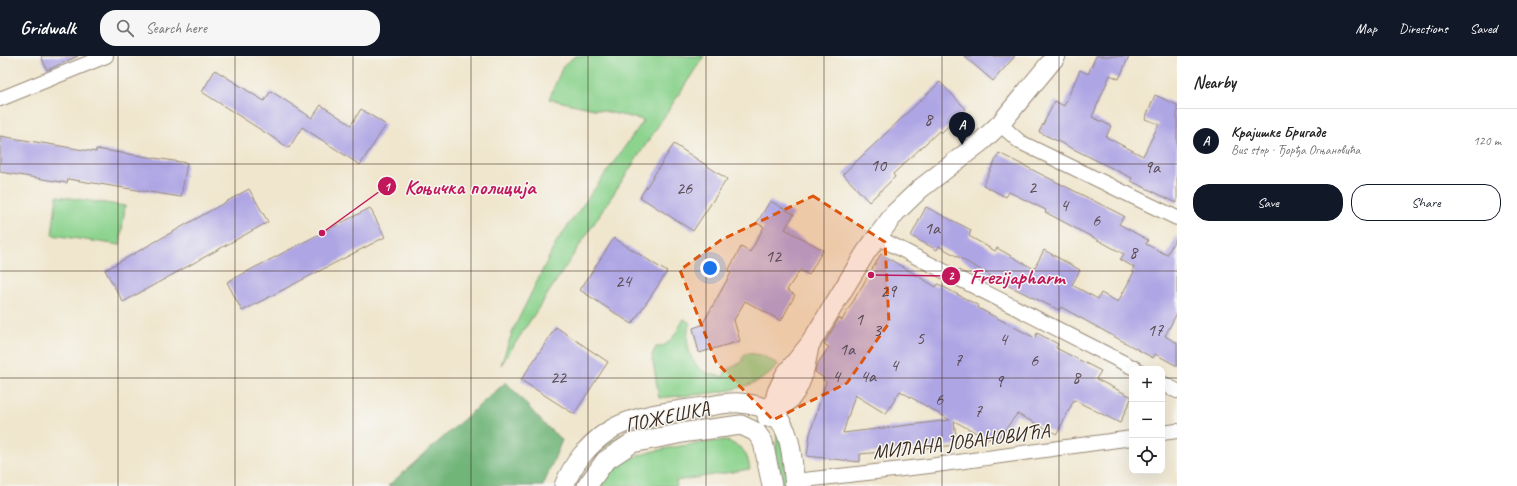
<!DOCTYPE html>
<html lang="en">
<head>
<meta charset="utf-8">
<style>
  body { margin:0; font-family:Caveat,sans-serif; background:#f6f6f6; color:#222 }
  .controls { position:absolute; right:12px; bottom:12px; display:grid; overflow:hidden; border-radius:8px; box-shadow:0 4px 16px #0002 }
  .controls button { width:36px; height:36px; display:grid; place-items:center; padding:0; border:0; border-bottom:1px solid #e0e0e0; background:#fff; color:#222; font:20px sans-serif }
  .you { position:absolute; left:710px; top:212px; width:14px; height:14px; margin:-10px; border:3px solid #fff; border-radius:50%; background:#1a73e8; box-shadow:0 0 0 6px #1a73e833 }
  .badge { display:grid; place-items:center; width:26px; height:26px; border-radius:50%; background:#111827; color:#fff; font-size:13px; font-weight:700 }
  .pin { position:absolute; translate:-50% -33px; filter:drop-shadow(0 1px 2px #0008) }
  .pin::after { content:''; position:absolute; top:21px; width:14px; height:12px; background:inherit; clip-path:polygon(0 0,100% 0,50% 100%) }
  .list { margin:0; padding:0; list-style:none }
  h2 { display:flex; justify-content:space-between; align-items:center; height:52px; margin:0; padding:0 16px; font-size:17px }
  h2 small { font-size:13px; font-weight:400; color:#767676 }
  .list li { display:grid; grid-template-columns:26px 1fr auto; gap:12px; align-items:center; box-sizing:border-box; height:64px; padding:0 16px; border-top:1px solid #e0e0e0 }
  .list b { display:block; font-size:15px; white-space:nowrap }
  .list p { margin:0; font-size:13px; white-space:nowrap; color:#767676 }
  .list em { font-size:13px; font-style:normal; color:#767676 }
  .actions { display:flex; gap:8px; padding:12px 16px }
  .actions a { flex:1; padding:9px 0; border:1px solid #111827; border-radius:16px; text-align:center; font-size:14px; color:#111827 }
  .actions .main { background:#111827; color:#fff }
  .icon { flex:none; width:22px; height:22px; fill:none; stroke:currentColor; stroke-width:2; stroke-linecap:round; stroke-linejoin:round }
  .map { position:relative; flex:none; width:1177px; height:430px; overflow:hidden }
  header { display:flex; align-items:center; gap:24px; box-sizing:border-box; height:56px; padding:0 20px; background:#111827; color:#fff }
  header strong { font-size:19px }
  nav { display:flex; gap:22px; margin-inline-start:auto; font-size:14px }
  .search { width:280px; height:36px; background:#f6f6f6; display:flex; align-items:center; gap:10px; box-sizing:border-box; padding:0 14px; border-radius:16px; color:#767676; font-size:15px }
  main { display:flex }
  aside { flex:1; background:#fff }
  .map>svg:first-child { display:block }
  .green { fill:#8cd38e; stroke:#647e56 }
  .forest { fill:#71b579; stroke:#56704c }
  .building { fill:#aea5e4; fill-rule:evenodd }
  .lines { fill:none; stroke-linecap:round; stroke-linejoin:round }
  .street-casing { stroke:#968876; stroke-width:16 }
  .secondary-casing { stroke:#968876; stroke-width:21 }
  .street { stroke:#fff; stroke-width:14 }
  .secondary { stroke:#fff; stroke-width:19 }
  .marked { fill:#df570d; fill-opacity:0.2; stroke:#df570d; stroke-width:3; stroke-dasharray:8 5; stroke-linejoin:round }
  .grid { fill:none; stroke:#3b2a1e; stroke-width:1; stroke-opacity:0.55 }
  .labels { text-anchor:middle; stroke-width:3; stroke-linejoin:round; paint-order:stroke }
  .number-label { font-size:18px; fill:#584950 }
  .street-label { font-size:20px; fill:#3b2a1e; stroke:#f6f6f2 }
  .leader { fill:none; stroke:#c2185b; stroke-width:1.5 }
  .callout-dot { fill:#c2185b; stroke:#f6f6f2; stroke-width:1.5 }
  .mark-label { font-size:12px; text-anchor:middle; font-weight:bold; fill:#fff }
  .callout-label { font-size:21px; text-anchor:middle; font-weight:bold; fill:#c2185b; stroke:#f6f6f2; stroke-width:3; stroke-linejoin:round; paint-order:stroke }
</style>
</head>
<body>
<header>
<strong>Gridwalk</strong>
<div class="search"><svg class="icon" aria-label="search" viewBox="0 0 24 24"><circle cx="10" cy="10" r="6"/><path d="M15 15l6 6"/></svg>Search here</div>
<nav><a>Map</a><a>Directions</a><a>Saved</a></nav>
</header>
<main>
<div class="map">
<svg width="1177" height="430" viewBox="0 0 1177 430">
  <rect width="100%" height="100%" fill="#f6f6f2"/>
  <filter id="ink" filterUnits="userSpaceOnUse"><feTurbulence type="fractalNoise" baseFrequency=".025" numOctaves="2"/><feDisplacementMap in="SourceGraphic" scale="8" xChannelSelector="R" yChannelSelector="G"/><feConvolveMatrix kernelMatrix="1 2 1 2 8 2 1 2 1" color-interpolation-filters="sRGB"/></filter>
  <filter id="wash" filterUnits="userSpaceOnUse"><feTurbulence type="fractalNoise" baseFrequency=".012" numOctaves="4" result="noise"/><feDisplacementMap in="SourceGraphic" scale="16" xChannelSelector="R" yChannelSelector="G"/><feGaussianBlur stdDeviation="0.9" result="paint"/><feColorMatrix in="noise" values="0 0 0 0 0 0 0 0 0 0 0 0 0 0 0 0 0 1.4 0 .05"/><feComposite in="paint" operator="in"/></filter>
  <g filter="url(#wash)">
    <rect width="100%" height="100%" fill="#f0e6cd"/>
    <!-- green -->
    <path class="green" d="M575,0h129l-203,309 12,-35 44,-89 87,-121 -95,-21 14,-33z
      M57,140l68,10 -5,39 -68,-10z
      M684,263l6,4c-6,14 -2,39 13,48 5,4 15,4 21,6l1,-6 17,-9v-4l5,-5 14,2 17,9c-18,31 -86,30 -119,34l-7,-43 4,-8c15,0 21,-17 28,-28z
      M652,369l2,2 -29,8 -23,13 -21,17c23,-19 40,-35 71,-40z
      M780,377l8,53h-5l-7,-34 1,-18z
      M725,384c18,8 21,9 25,29l-74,12 1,5h-77c3,-5 7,-11 11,-15 25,-23 81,-26 114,-31z"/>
    <!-- forest -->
    <path class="forest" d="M506,326l39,43 17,15 -19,46h-155z"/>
    <g id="blocks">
      <!-- building -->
      <path class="building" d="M41,0h37l-31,14z
        M964,0h51l-22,25z
        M1096,0h33l-10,23 -9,-4 -18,42 19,9 -5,11 37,19 16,-32 -14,-5 10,-24 22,10v98l-46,-22 1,-3 -93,-46 16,-31 9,5 16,-36 8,4z
        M215,14l49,31 7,-10 41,27 9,-13 30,20 10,-16 25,16 -26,40 -58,-38 -13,21 -87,-56z
        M940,26l26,27 -25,24 -2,-2 -46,43 2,3 -26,25 -26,-28z
        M0,80l96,16v-3l91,14 -6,34 -113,-18 -1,4 -67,-11z
        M674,88l53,35 -34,52 -53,-34z
        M999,97l125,63 -5,8 29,16 -2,4 21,11 10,-20v78l-12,23 12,7v23l-22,-12 -2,4 -92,-51 -2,3 -52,-25 -68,-39 -2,4 -26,-14 15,-29 45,23 -2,6 26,15 2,-3 37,21 10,-19 36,20 -8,15 26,14 3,-6 17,9 16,-30 -2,-1 2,-4 -14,-7 4,-6 -79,-42 1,-2 -37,-18 -3,5 -23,-12z
        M249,133l19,33 -145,80 -18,-32z
        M770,145l24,13 -9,15 38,21 -14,25 -9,-5 -13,20 8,5 -14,26 -36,-20 -11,19 6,21 -41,12 -6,-25 9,-3 29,-52 -3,-2 13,-24 9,5 14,-25 -7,-4z
        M370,152l15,29 -143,74 -15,-29z
        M614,182l53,34 -35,52 -52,-34z
        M881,198l55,33 2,-3 41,22 -1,2 57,30 2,-5 21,11 -2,4 45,23 -5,8 36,18 -12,26 -46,-23 -17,34 -40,-20 -17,22 -12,3 -34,-18 3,24 -97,9v8l-53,-6 3,-22 16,-52 -3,-2 1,-2 -9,-6 1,-6 13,-19 -5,-3 15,-26 3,2zM900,335l50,29 -107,13 12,-38 31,19z
        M556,271l52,35 -34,52 -53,-34z"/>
    </g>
  </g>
  <g filter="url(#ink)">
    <use href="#blocks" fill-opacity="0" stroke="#968876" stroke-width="1"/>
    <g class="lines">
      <!-- street casing -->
      <g class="street-casing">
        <path id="street" d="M0,43l106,-43
          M1000,68l20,18 157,76
          M877,181l259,132
          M1162,327l15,8
          M1162,377l15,-2
          M795,425l134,-15 203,-28"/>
      </g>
      <!-- secondary casing -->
      <g class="secondary-casing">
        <path id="secondary" d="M772,356l5,-20 8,-17 25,-31 56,-92 29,-39 25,-24 62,-48 18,-17 56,-68
          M767,361c6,-6 14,-9 20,-15 15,-14 18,-35 22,-55
          M564,430c8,-21 24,-41 43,-54 27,-18 65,-20 97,-25 12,-2 24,-5 36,-4 12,1 26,4 34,11 19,17 18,49 21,72
          M587,430l18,-25 27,-18 56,-11 53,-7 15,7 7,10 9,44"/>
      </g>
      <!-- street -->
      <use href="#street" class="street"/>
      <!-- secondary -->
      <use href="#secondary" class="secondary"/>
    </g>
  </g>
  <!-- marked area -->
  <path class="marked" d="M813,140l72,46 4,81 -42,60 -74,37 -57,-58 -36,-92 41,-30z"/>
  <!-- grid -->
  <path class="grid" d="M118,0v430M235,0v430M353,0v430M471,0v430M588,0v430M706,0v430M824,0v430M942,0v430M1059,0v430M0,108h1177M0,215h1177M0,322h1132M1162,322h15"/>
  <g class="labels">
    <!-- number labels -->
    <g class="number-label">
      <text x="928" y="69">8</text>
      <text x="878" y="115">10</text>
      <text x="1152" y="117">9a</text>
      <text x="1032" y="137">2</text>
      <text x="684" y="138">26</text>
      <text x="1064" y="155">4</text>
      <text x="1096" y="170">6</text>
      <text x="932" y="178">1a</text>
      <text x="1133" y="202">8</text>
      <text x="773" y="206">12</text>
      <text x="623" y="231">24</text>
      <text x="888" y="241">29</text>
      <text x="859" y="269">1</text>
      <text x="877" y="280">3</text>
      <text x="1155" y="280">17</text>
      <text x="920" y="288">5</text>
      <text x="1003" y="289">4</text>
      <text x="847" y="299">1a</text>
      <text x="958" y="310">7</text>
      <text x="1034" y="310">6</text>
      <text x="894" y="315">4</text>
      <text x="836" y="326">4</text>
      <text x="868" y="326">4a</text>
      <text x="558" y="327">22</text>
      <text x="1076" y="327">8</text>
      <text x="999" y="331">9</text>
      <text x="939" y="349">6</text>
      <text x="978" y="361">7</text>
    </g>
    <!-- street labels -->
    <g class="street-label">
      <text transform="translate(667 360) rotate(-12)" y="7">ПОЖЕШКА</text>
      <text transform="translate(961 385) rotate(-7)" y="7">МИЛАНА ЈОВАНОВИЋА</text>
    </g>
  </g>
  <!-- callouts -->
  <path class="leader" d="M322 177L387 130M871 219L951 220"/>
  <g class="callout-dot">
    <circle cx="322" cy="177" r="4"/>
    <circle cx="871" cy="219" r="4"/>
    <circle cx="387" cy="130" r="10"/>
    <circle cx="951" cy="220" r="10"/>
  </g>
  <g class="mark-label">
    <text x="387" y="135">1</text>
    <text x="951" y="224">2</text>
  </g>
  <g class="callout-label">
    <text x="470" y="138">Коњичка полиција</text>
    <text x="1017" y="228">Frezijapharm</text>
  </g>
</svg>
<div class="controls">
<button>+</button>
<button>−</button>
<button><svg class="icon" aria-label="locate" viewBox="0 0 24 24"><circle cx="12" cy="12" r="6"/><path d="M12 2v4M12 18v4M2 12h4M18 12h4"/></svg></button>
</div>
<div class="you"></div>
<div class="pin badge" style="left:962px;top:89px">A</div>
</div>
<aside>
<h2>Nearby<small></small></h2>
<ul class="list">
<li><span class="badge">A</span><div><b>Крајишке Бригаде</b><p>Bus stop · Ђорђа Огњановића</p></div><em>120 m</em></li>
</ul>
<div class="actions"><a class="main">Save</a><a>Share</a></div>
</aside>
</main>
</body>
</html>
